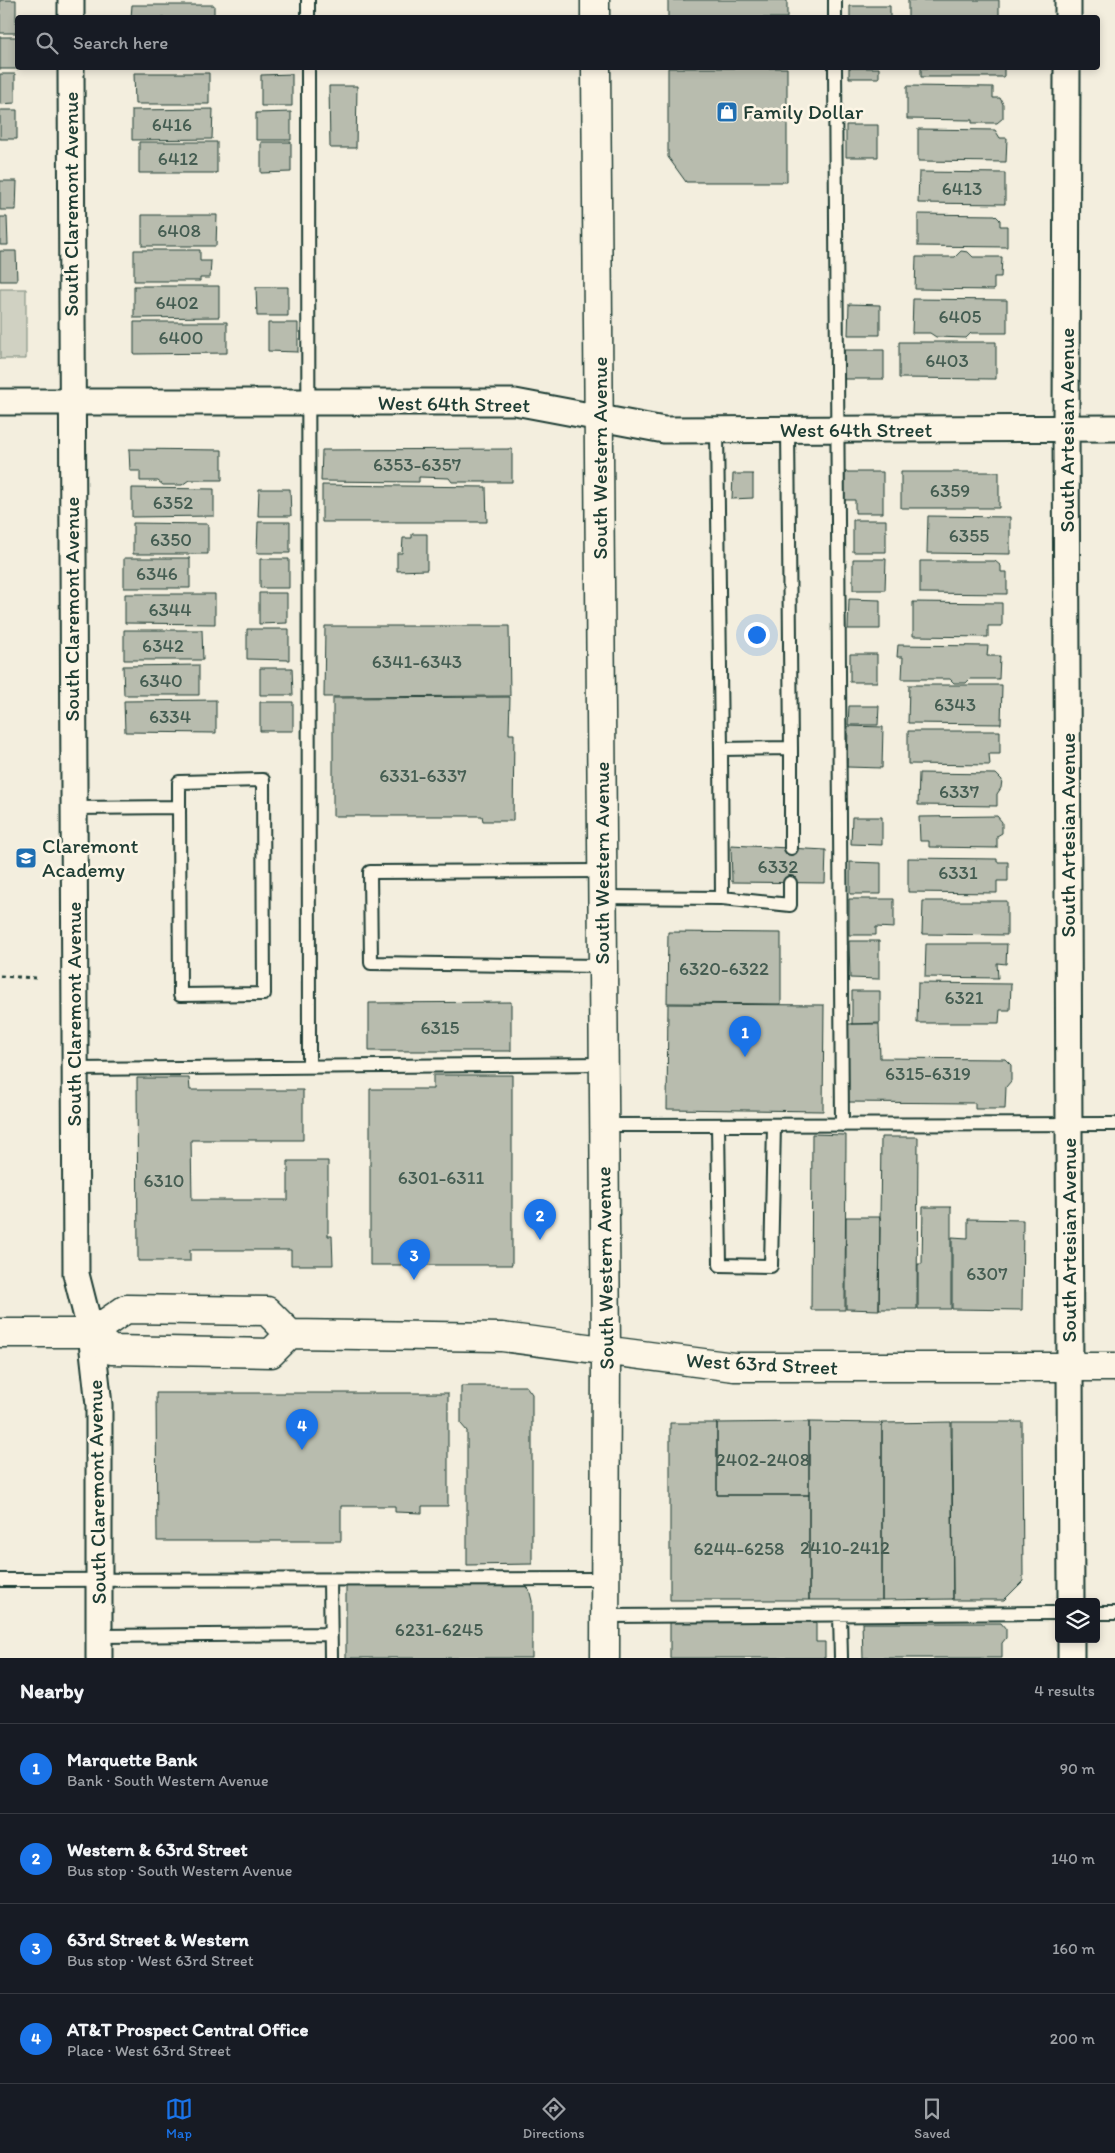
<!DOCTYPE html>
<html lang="en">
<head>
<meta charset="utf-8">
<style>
  body { margin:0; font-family:Itim,sans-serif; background:#20242c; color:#f1f3f6 }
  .controls { position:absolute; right:15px; bottom:15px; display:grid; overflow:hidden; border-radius:5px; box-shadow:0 2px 8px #0003 }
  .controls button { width:45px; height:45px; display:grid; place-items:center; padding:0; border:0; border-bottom:1px solid #363941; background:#171b24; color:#f1f3f6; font:25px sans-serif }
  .you { position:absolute; left:756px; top:634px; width:18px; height:18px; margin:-12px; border:4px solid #fff; border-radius:50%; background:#1a73e8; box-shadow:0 0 0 8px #1a73e833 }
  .badge { display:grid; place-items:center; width:32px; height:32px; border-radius:50%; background:#1a73e8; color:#fff; font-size:16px; font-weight:700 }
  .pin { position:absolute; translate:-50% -41px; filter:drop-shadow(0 1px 2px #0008) }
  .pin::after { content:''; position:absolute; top:26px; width:18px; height:15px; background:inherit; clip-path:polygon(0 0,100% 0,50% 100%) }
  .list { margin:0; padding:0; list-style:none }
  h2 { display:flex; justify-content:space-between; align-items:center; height:65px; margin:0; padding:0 20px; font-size:21px }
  h2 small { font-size:16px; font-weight:400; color:#9ea1a6 }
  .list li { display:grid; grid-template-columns:32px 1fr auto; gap:15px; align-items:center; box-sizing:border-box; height:90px; padding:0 20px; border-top:1px solid #363941 }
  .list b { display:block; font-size:19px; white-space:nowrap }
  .list p { margin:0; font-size:16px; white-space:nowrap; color:#9ea1a6 }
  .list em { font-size:16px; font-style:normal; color:#9ea1a6 }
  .icon { flex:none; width:28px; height:28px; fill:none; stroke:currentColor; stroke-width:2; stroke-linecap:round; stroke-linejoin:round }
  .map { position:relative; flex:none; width:1115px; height:1658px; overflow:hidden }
  .search { position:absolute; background:#171b24; box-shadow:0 2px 8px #0003; left:15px; right:15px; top:15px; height:55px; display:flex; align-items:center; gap:12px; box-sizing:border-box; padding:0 18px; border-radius:5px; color:#9ea1a6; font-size:19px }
  .sheet { height:425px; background:#171b24 }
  nav { display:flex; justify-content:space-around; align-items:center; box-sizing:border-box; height:70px; border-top:1px solid #363941; background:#171b24; font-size:14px; color:#9ea1a6 }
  nav a { display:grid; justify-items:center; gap:2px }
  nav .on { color:#1a73e8 }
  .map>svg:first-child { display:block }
  .green { fill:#d0d1c2; stroke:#78877b }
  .building { fill:#b8bcae; stroke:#1f3d34 }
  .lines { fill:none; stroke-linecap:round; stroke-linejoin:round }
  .lane-casing { stroke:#1f3d34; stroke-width:16 }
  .street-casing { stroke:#1f3d34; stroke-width:29 }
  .secondary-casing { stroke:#1f3d34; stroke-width:31 }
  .path { stroke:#1f3d34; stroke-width:3; stroke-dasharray:4 4; stroke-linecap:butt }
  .lane { stroke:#fcf5e5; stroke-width:12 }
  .street { stroke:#fcf5e5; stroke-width:25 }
  .secondary { stroke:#fcf5e5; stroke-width:28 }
  .labels { text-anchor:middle; stroke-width:5; stroke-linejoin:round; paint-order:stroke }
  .number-label { font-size:19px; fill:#455d52 }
  .poi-label { font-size:21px; fill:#1f3d34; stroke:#fcf5e5; text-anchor:start }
  .street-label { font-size:21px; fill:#1f3d34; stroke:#fcf5e5 }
</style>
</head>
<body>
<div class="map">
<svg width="1115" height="1658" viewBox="0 0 1115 1658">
  <rect width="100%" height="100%" fill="#f3eede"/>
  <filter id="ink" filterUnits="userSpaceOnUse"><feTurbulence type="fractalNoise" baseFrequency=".02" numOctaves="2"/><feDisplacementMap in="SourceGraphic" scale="10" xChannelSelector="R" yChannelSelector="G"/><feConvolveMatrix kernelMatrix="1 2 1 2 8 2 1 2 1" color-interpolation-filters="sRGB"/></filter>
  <g filter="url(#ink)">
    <!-- green -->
    <path class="green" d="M0,289h26v70h-26z"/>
    <!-- building -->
    <path class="building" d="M0,0h16v33h-16z
      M668,0h119v18h-119z
      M908,0h91v18h-91z
      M132,5h82v13h-83z
      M850,6h40v12h-40z
      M0,37h18v32h-18z
      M668,68h119v114h-101l-18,-25z
      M849,68h30v10h-30z
      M921,68h83v9h-83z
      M134,73h75v31h-74z
      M0,74h15v29l-15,1z
      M292,74v32h-31v-31z
      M329,86h28l-1,62h-26z
      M907,86l86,1v11h7l3,6v14l-6,5h-25v-3l-65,-1z
      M213,109l-1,30 -80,1v-30z
      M0,110h17v29h-17z
      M291,112v28h-35v-27z
      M846,125h32v32h-32z
      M918,129l77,1 5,8h7l-1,24 -88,-1z
      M139,142h78v31h-78z
      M261,142h30v30l-30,1z
      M919,172l86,1v31l-87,-1z
      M0,181h17l-1,29h-16z
      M918,214l77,1 5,5v6h7v21l-89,-1z
      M142,215h75l-1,31h-74z
      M0,217h7l1,28h-8z
      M134,250h66v11h11l-1,17h-10v3h-66z
      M0,251h16l1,30h-17z
      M961,251l7,1 5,5h29l-1,20h-7v13l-79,-1 1,-32h39z
      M134,286h85v31l-85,1z
      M256,287h32v29h-31z
      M913,299l94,1v33h-36l-5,5 -30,-1 -6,-4h-18z
      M849,304l31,1v30h-32z
      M134,322h93v31l-93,1z
      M268,323h30v29l-30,-1z
      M899,342h97v37l-97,-1z
      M844,350h40v29h-40z
      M129,449l93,1v30h-33l-7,5h-19l-5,-4h-18v-10h-10z
      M512,449v33h-60l-3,-4 -30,-1v5l-98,-1 1,-31z
      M845,472h38v41h-28v-13h-11z
      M901,472h98v36h-98z
      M733,474h20v24l-21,1z
      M322,485l164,2 1,35h-165z
      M132,488l82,1v27l-82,1z
      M259,489h31l1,27h-33z
      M928,516l82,1v37l-83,-1z
      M853,520h33v32h-33z
      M258,522h32v31h-33z
      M133,523l75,1v30h-75z
      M412,534h15v36l-30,1v-18h5l1,-15h9z
      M124,558h66v30h-66z
      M260,559h29v29h-29z
      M853,559h33l-1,31h-32z
      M920,561h75l6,5v6h6v22l-87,-1z
      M259,593h28v30l-28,1z
      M125,594h90v30l-90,-1z
      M849,599l31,1v29h-32z
      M913,602l89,1v23h-14v11l-75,-1z
      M325,626h184l1,70 -186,1z
      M247,629h42v31l-42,-1z
      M124,630h78l1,30h-79z
      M898,645l90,1 -1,10h13l-1,23h-29l-4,4h-12l-4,-4h-48l1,-22h-6z
      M850,654h27v28h-27z
      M199,665v30h-75l-1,-29z
      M260,668h32l1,27h-33z
      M909,685h93l-1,39 -93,-1z
      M510,697l-1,37h5l-1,87h-30l-1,-5h-149v-118z
      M216,700v33l-91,-1 -1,-31z
      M260,702h33v29h-33z
      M849,706h30l-1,19h-30z
      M848,726l35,1 -1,41 -35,-1z
      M908,731h92v23h-11l1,11 -82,-1z
      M919,773l77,1 6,6 -1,8 -4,6v12l-79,-1z
      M997,816l5,6v11l-5,3v12l-68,-1v-6h-9l-1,-24z
      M852,817h30v28l-31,-1z
      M731,845l95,5 -1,33 -93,-1z
      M908,858l89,1v3h11v19h-11v12l-89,-1z
      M850,862l31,1v31h-31z
      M849,899h45v29l-18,-1v8h-27z
      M923,901h84v34l-85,-1z
      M668,932l113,1v71l-114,-1z
      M849,941h30v38l-29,-1z
      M926,944h81l-1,20 -9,-1 1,15 -73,-1z
      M918,983l93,1 -1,26h-10l-1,13h-82z
      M852,991h28v32l-28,1z
      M511,1002v49h-142v-48z
      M668,1004l156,1 -1,106 -156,-2z
      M847,1024h32l1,34 125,1 6,6v16l-5,6 -1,22h-30v-6l-130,-1z
      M433,1075h79v190h-142v-176h63z
      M137,1078h52l1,12h113v50h-112l1,60h96v-39h40v75h4l1,29h-42v-15h-101v11h-52z
      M812,1134l34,1 -1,175h-34z
      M881,1137h37l-1,172h-38z
      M923,1207h28v102h-33v-45h4z
      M846,1217h34l-1,93 -33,-1z
      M968,1219l55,1 -1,90 -70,-1v-72l16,1z
      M461,1386h65l6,8v170l-65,1v-134l-6,-7z
      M156,1393h292v113h-26v7l-27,-1v-6h-54v35h-184z
      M809,1422v73h-92v-72z
      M809,1422l73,1v177h-73z
      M951,1422l2,177 -71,1v-177z
      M952,1422h70l1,159 -19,19h-51z
      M670,1423h47v72h92v105h-139z
      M519,1580l10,9 3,12v57h-186v-73z
      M670,1622h146v20h9v16h-155z
      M862,1623h139l5,6v9l-4,5v15h-139z"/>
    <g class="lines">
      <!-- lane casing -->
      <g class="lane-casing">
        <path id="lane" d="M308,0v18
          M835,0v18
          M308,68l1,998
          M835,68l7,1057
          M717,430l4,319 70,-1 -3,-318
          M73,808l106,-1 1,188 84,-1 -1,-214 -84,2v25
          M791,848v-100
          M602,871l-232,1 1,91 231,3
          M602,897l120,1 -1,-149
          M722,898l68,7v-22
          M75,1069l528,-5
          M603,1125l512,-1
          M718,1125l2,140 51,1 3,-141
          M0,1580l605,-1
          M330,1580l1,78
          M1096,1613h19
          M840,1614l1,44
          M605,1616l454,-3
          M99,1636l231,-2"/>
      </g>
      <!-- street casing -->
      <g class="street-casing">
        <path id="street" d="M71,18v-18
          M1068,18v-18
          M71,68l5,1206 15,59 8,72v253
          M1067,68l-1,360 5,1174
          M0,402h515l149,28 451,-2
          M1071,1639v19"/>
      </g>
      <!-- secondary casing -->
      <g class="secondary-casing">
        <path id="secondary" d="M595,0v18
          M596,68l10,1283 -1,307
          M0,1333h91l35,-24 141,2 23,23
          M91,1333l20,17 160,3 19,-19 212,3 232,30h381"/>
      </g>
      <!-- path -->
      <path class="path" d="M0,976l36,2"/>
      <!-- lane -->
      <use href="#lane" class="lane"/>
      <!-- street -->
      <use href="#street" class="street"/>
      <!-- secondary -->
      <use href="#secondary" class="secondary"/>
    </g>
  </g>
  <!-- icons -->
  <defs>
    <g id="shop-square" transform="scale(1.125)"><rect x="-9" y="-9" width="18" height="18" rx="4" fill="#1f6fb2" stroke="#fcf5e5"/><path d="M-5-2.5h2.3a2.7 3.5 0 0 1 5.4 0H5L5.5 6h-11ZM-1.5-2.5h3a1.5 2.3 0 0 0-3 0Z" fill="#fff"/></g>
    <g id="school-square" transform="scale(1.125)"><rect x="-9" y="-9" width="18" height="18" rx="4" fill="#1f6fb2" stroke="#fcf5e5"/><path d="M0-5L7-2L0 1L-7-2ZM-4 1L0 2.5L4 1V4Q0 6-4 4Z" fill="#fff"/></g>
  </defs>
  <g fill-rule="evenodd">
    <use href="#shop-square" x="727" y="112"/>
    <use href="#school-square" x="26" y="858"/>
  </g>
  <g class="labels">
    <!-- number labels -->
    <g class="number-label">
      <text x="172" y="131">6416</text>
      <text x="178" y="165">6412</text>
      <text x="962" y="195">6413</text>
      <text x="179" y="237">6408</text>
      <text x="177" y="309">6402</text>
      <text x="960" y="323">6405</text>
      <text x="181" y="344">6400</text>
      <text x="947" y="367">6403</text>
      <text x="417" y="471">6353-6357</text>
      <text x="950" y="497">6359</text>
      <text x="173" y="509">6352</text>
      <text x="969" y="542">6355</text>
      <text x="171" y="546">6350</text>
      <text x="157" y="580">6346</text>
      <text x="170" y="616">6344</text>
      <text x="163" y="652">6342</text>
      <text x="417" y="668">6341-6343</text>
      <text x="161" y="687">6340</text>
      <text x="955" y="711">6343</text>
      <text x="170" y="723">6334</text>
      <text x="423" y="782">6331-6337</text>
      <text x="959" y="798">6337</text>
      <text x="778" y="873">6332</text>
      <text x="958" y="879">6331</text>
      <text x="724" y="975">6320-6322</text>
      <text x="964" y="1004">6321</text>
      <text x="440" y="1034">6315</text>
      <text x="928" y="1080">6315-6319</text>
      <text x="441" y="1184">6301-6311</text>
      <text x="164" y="1187">6310</text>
      <text x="987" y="1280">6307</text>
      <text x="763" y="1466">2402-2408</text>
      <text x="845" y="1554">2410-2412</text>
      <text x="739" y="1555">6244-6258</text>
      <text x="439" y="1636">6231-6245</text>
    </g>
    <!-- poi labels -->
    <g class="poi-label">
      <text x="743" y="119">Family Dollar</text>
      <text x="42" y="853">Claremont<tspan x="42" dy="24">Academy</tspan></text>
    </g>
    <!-- street labels -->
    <g class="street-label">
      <text transform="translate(71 204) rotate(-90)" y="7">South Claremont Avenue</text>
      <text transform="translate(454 404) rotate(1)" y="7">West 64th Street</text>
      <text x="856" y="437">West 64th Street</text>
      <text transform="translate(1067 430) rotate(-90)" y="7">South Artesian Avenue</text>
      <text transform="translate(600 458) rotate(-90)" y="7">South Western Avenue</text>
      <text transform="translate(72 609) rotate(-90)" y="7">South Claremont Avenue</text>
      <text transform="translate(1068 835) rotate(-90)" y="7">South Artesian Avenue</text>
      <text transform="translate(602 863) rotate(-90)" y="7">South Western Avenue</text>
      <text transform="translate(74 1014) rotate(-90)" y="7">South Claremont Avenue</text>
      <text transform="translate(1069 1240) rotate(-90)" y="7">South Artesian Avenue</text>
      <text transform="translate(605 1268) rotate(-91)" y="7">South Western Avenue</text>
      <text transform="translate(762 1364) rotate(3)" y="7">West 63rd Street</text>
      <text transform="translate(97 1492) rotate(-91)" y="7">South Claremont Avenue</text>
    </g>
  </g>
</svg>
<div class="controls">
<button><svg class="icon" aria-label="layers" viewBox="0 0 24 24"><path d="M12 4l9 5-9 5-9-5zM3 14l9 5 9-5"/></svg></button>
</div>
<div class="you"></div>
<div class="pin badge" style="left:745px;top:1057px">1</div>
<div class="pin badge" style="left:540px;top:1240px">2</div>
<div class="pin badge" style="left:414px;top:1280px">3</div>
<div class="pin badge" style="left:302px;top:1450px">4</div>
<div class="search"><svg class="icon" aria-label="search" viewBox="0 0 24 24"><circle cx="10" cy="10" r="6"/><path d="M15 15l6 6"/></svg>Search here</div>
</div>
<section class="sheet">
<h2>Nearby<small>4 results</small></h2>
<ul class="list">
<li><span class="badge">1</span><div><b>Marquette Bank</b><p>Bank · South Western Avenue</p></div><em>90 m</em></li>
<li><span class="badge">2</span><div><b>Western &amp; 63rd Street</b><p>Bus stop · South Western Avenue</p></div><em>140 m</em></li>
<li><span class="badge">3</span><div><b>63rd Street &amp; Western</b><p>Bus stop · West 63rd Street</p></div><em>160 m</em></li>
<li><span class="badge">4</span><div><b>AT&amp;T Prospect Central Office</b><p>Place · West 63rd Street</p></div><em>200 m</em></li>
</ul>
</section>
<nav>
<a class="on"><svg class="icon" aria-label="map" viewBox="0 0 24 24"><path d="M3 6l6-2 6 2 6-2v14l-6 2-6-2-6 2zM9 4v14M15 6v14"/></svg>Map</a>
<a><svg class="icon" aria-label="directions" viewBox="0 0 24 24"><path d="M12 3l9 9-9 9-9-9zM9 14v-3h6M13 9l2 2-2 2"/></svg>Directions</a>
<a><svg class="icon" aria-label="saved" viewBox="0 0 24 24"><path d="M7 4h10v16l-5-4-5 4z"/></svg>Saved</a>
</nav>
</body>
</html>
